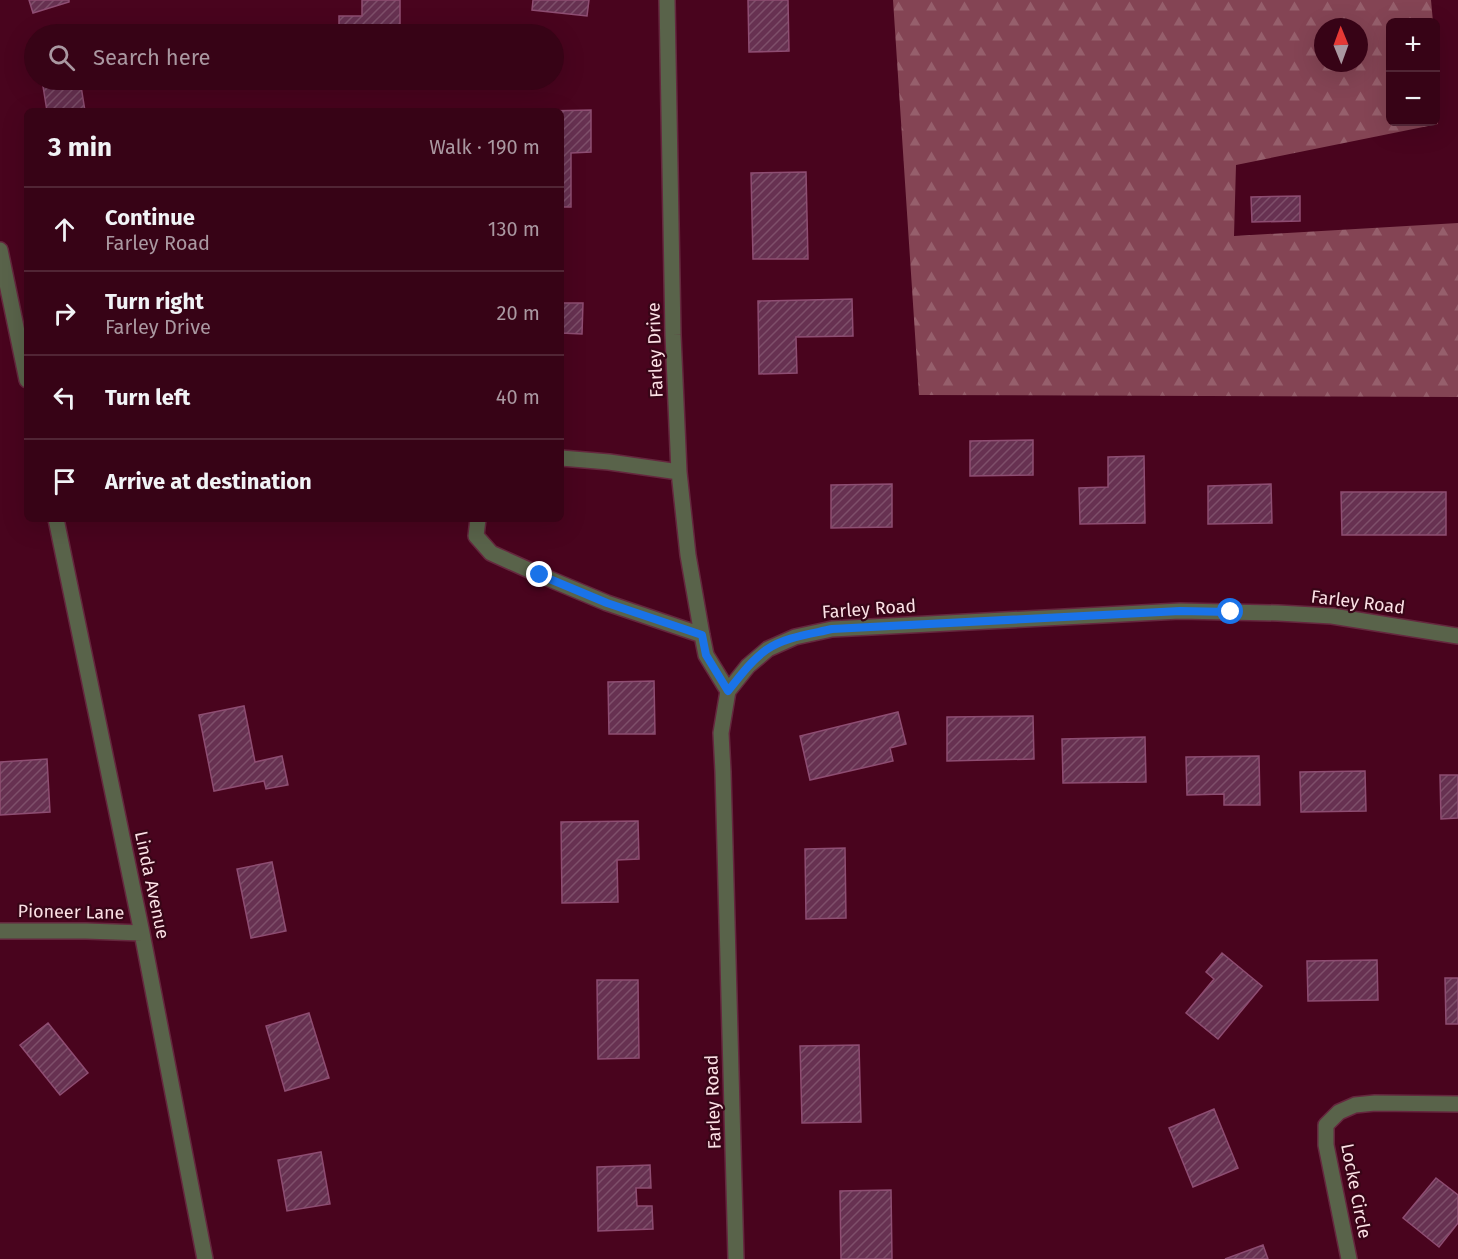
<!DOCTYPE html>
<html lang="en">
<head>
<meta charset="utf-8">
<style>
  body { margin:0; font-family:"Fira Sans",sans-serif; background:#3e0d1f; color:#f1f3f6 }
  .controls { position:absolute; right:18px; top:18px; display:grid; overflow:hidden; border-radius:9px; box-shadow:0 6px 24px #0002 }
  .controls button { width:54px; height:54px; display:grid; place-items:center; padding:0; border:0; border-bottom:2px solid #512535; background:#370316; color:#f1f3f6; font:30px sans-serif }
  .compass { position:absolute; left:1314px; top:18px; width:54px; height:54px; border-radius:50%; background:#370316; box-shadow:0 6px 24px #0002; rotate:359deg }
  .stop { position:absolute; width:18px; height:18px; margin:-14px; border:4px solid #1a73e8; border-radius:50%; background:#fff }
  .stop.end { background:#1a73e8; border-color:#fff; box-shadow:0 2px 6px #0008 }
  .list { margin:0; padding:0; list-style:none }
  h2 { display:flex; justify-content:space-between; align-items:center; height:78px; margin:0; padding:0 24px; font-size:26px }
  h2 small { font-size:20px; font-weight:400; color:#aa98a1 }
  .list li { display:grid; grid-template-columns:39px 1fr auto; gap:18px; align-items:center; box-sizing:border-box; height:84px; padding:0 24px; border-top:2px solid #512535 }
  .list b { display:block; font-size:22px; white-space:nowrap }
  .list p { margin:0; font-size:20px; white-space:nowrap; color:#aa98a1 }
  .list em { font-size:20px; font-style:normal; color:#aa98a1 }
  .icon { flex:none; width:33px; height:33px; fill:none; stroke:currentColor; stroke-width:2; stroke-linecap:round; stroke-linejoin:round }
  .map { position:relative; flex:none; width:1458px; height:1259px; overflow:hidden }
  .search { position:absolute; background:#370316; box-shadow:0 6px 24px #0002; left:24px; top:24px; width:540px; height:66px; display:flex; align-items:center; gap:15px; box-sizing:border-box; padding:0 21px; border-radius:33px; color:#aa98a1; font-size:22px }
  .panel { position:absolute; background:#370316; box-shadow:0 6px 24px #0002; left:24px; top:108px; width:540px; height:414px; border-radius:9px }
  .map>svg:first-child { display:block }
  .forest { fill:url(#forest-firs); fill-rule:evenodd }
  .building { fill:url(#building-hatch); stroke:#8e4d72; stroke-width:1.5 }
  .lines { fill:none; stroke-linecap:round; stroke-linejoin:round }
  .minor-casing { stroke:#65273e; stroke-width:18 }
  .minor { stroke:#59634a; stroke-width:15 }
  .route { stroke:#1a73e8; stroke-width:8 }
  .labels { text-anchor:middle; stroke-width:4.5; stroke-linejoin:round; paint-order:stroke }
  .street-label { font-size:18px; fill:#fbe0e5; stroke:#380517 }
</style>
</head>
<body>
<div class="map">
<svg width="1458" height="1259" viewBox="0 0 1458 1259">
  <defs>
    <pattern id="forest-firs" width="22" height="20" patternUnits="userSpaceOnUse" patternTransform="scale(1.5)"><rect width="22" height="20" fill="#844454"/><path d="M5 1l3.5 6h-7zM16 11l3.5 6h-7z" fill="#965f6c"/></pattern>
    <pattern id="building-hatch" width="6" height="6" patternUnits="userSpaceOnUse" patternTransform="scale(1.5)"><rect width="6" height="6" fill="#673151"/><path d="M-1 1l2-2M0 6l6-6M5 7l2-2" fill="none" stroke="#7e4f6a"/></pattern>
  </defs>
  <rect width="100%" height="100%" fill="#49041e"/>
  <!-- forest -->
  <path class="forest" d="M893,0h538l2,22h-43v100h46v-50l2,52 -202,41 -2,71 224,-13v174l-539,-2zM1323,27h36v36h-36z"/>
  <!-- building -->
  <path class="building" d="M29,0h40v2l-36,11z
    M362,0h38v34h-61v-18h23z
    M533,0h56l-2,16 -55,-6z
    M748,0h40l1,51 -40,1z
    M42,80h38l5,31h-38z
    M591,110v42l-20,1v54h-10v-96h-17z
    M806,172l2,87h-55l-2,-86z
    M1300,196v25l-48,1 -1,-25z
    M561,264l2,1 -1,38h21l-1,31 -21,-1z
    M852,299l1,37 -57,1 1,36 -38,1 -1,-73z
    M1033,440v35l-63,1v-35z
    M1144,456l1,67 -65,1 -1,-36 29,-1v-30z
    M892,484v43l-61,1v-43z
    M1271,484l1,39 -64,1v-38z
    M1341,492h105v43h-104z
    M654,681l1,53h-46l-1,-52z
    M244,706l11,56 27,-6 6,29 -22,4 -2,-8 -50,10 -15,-76z
    M898,712l8,32 -16,4 3,13 -83,19 -10,-44z
    M1033,716l1,43 -87,2v-44z
    M1145,737l1,45 -83,1 -1,-44z
    M1259,756l1,49h-36v-11l-37,1 -1,-38z
    M47,759l3,53 -50,3v-53z
    M1365,771l1,40 -65,1 -1,-40z
    M1440,775h18v43l-17,1z
    M638,821l1,38 -22,1 1,42 -56,1 -1,-81z
    M845,848l1,70 -40,1 -1,-70z
    M272,862l14,69 -35,7 -14,-69z
    M1222,953l40,33 -44,53 -32,-26 28,-34 -8,-7z
    M1377,960l1,40 -70,1 -1,-40z
    M1445,978h13v46h-12z
    M597,980h41l1,78 -41,1z
    M309,1013l20,65 -44,13 -19,-65z
    M48,1023l40,50 -28,22 -40,-50z
    M859,1045l2,77 -59,1 -2,-77z
    M1214,1109l24,59 -45,19 -24,-59z
    M321,1152l9,52 -43,7 -9,-51z
    M650,1165l1,23h-15l1,18h15l1,23 -55,2 -1,-64z
    M1436,1178l22,17v28l-19,24 -36,-29z
    M891,1190l1,69h-51l-1,-68z
    M1263,1245l5,14h-43z"/>
  <g class="lines">
    <!-- minor casing -->
    <g class="minor-casing">
      <path id="minor" d="M667,0l6,335 6,137 9,83 14,80 4,20 22,36
        M0,250l27,130
        M561,458l48,4 70,10
        M56,519l86,414 63,326
        M478,519l-2,17 15,17 49,22 67,28 95,32
        M0,931h86l56,2
        M736,1259l-13,-487 -2,-39 7,-42 20,-25 20,-17 27,-12 37,-8 348,-18 98,2 54,3 126,20
        M1349,1259l-23,-114v-20l13,-13 16,-7 20,-2 83,1"/>
    </g>
    <!-- minor -->
    <use href="#minor" class="minor"/>
  </g>
  <g class="lines">
    <!-- route -->
    <path class="route" d="M540,575l67,28 95,32 4,20 22,36c12,-15 23,-30 38,-41 18,-13 45,-16 66,-21l348,-18 51,1"/>
  </g>
  <g class="labels">
    <!-- street labels -->
    <g class="street-label">
      <text transform="translate(655 350) rotate(-92)" y="6">Farley Drive</text>
      <text transform="translate(1358 602) rotate(7)" y="6">Farley Road</text>
      <text transform="translate(869 609) rotate(-4)" y="6">Farley Road</text>
      <text transform="translate(152 885) rotate(78)" y="6">Linda Avenue</text>
      <text transform="translate(71 912) rotate(1)" y="6">Pioneer Lane</text>
      <text transform="translate(713 1102) rotate(-92)" y="6">Farley Road</text>
      <text transform="translate(1356 1191) rotate(79)" y="6">Locke Circle</text>
    </g>
  </g>
</svg>
<div class="controls">
<button>+</button>
<button>−</button>
</div>
<svg class="compass" viewBox="-18 -18 36 36"><path d="M0-13l5 13h-10z" fill="#e53935"/><path d="M0 13l5-13h-10z" fill="#aa98a1"/></svg>
<div class="stop" style="left:1231px;top:612px"></div>
<div class="stop end" style="left:540px;top:575px"></div>
<div class="search"><svg class="icon" aria-label="search" viewBox="0 0 24 24"><circle cx="10" cy="10" r="6"/><path d="M15 15l6 6"/></svg>Search here</div>
<section class="panel">
<h2>3 min<small>Walk · 190 m</small></h2>
<ul class="list">
<li><svg class="icon" aria-label="ahead" viewBox="0 0 24 24"><path d="M12 20V5M6 11l6-6 6 6"/></svg><div><b>Continue</b><p>Farley Road</p></div><em>130 m</em></li>
<li><svg class="icon" aria-label="right" viewBox="0 0 24 24"><path d="M7 20v-9h11M14 6l5 5-5 5"/></svg><div><b>Turn right</b><p>Farley Drive</p></div><em>20 m</em></li>
<li><svg class="icon" aria-label="left" viewBox="0 0 24 24"><path d="M17 20v-9H6M10 6l-5 5 5 5"/></svg><div><b>Turn left</b></div><em>40 m</em></li>
<li><svg class="icon" aria-label="arrive" viewBox="0 0 24 24"><path d="M6 21V4h12l-3 4 3 4H6"/></svg><div><b>Arrive at destination</b></div></li>
</ul>
</section>
</div>
</body>
</html>
